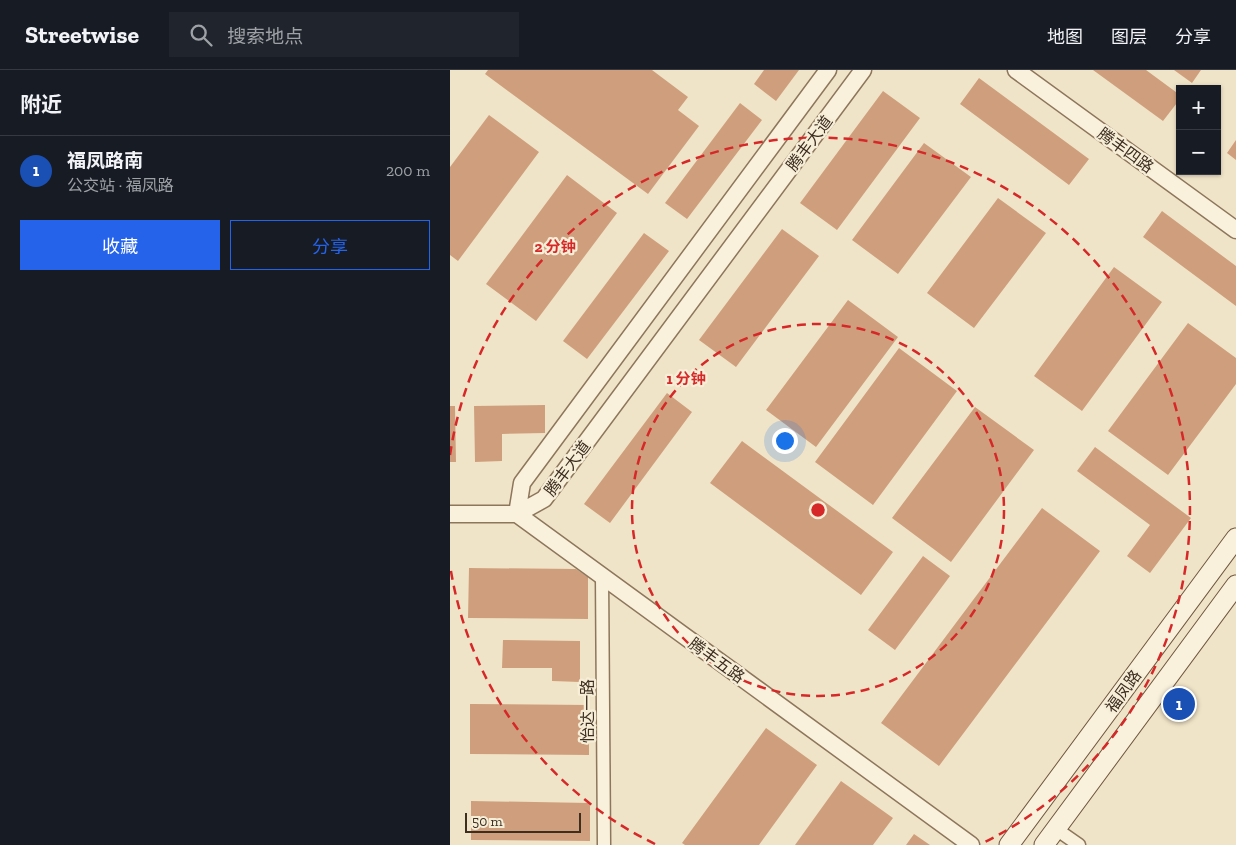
<!DOCTYPE html>
<html lang="zh">
<head>
<meta charset="utf-8">
<style>
  body { margin:0; font-family:"Zilla Slab","Noto Sans SC",serif; background:#20242c; color:#f1f3f6 }
  .controls { position:absolute; right:15px; top:15px; display:grid; overflow:hidden; border-radius:0px; box-shadow:0 1px 4px #0004 }
  .controls button { width:45px; height:45px; display:grid; place-items:center; padding:0; border:0; border-bottom:1px solid #363941; background:#171b24; color:#f1f3f6; font:25px sans-serif }
  .scale { position:absolute; left:15px; bottom:12px; width:116px; box-sizing:border-box; padding-left:5px; border:2px solid #3d2e20; border-top:0; font-size:14px; line-height:18px; white-space:nowrap; color:#3d2e20; -webkit-text-stroke:4px #f7eed8; paint-order:stroke }
  .you { position:absolute; left:334px; top:370px; width:18px; height:18px; margin:-12px; border:4px solid #fff; border-radius:50%; background:#1a73e8; box-shadow:0 0 0 8px #1a73e833 }
  .badge { display:grid; place-items:center; width:32px; height:32px; border-radius:50%; background:#2563eb; color:#fff; font-size:16px; font-weight:700 }
  .pin { position:absolute; translate:-50% -50%; border:2px solid #fff; box-shadow:0 1px 5px #0006 }
  .list { margin:0; padding:0; list-style:none }
  h2 { display:flex; justify-content:space-between; align-items:center; height:65px; margin:0; padding:0 20px; font-size:21px }
  h2 small { font-size:16px; font-weight:400; color:#9ea1a6 }
  .list li { display:grid; grid-template-columns:32px 1fr auto; gap:15px; align-items:center; box-sizing:border-box; height:70px; padding:0 20px; border-top:1px solid #363941 }
  .list b { display:block; font-size:19px; white-space:nowrap }
  .list p { margin:0; font-size:16px; white-space:nowrap; color:#9ea1a6 }
  .list em { font-size:16px; font-style:normal; color:#9ea1a6 }
  .actions { display:flex; gap:10px; padding:15px 20px }
  .actions a { flex:1; padding:11px 0; border:1px solid #2563eb; border-radius:0px; text-align:center; font-size:18px; color:#2563eb }
  .actions .main { background:#2563eb; color:#fff }
  .icon { flex:none; width:28px; height:28px; fill:none; stroke:currentColor; stroke-width:2; stroke-linecap:round; stroke-linejoin:round }
  .map { position:relative; flex:none; width:786px; height:775px; overflow:hidden }
  header { display:flex; align-items:center; gap:30px; box-sizing:border-box; height:70px; padding:0 25px; background:#171b24; border-bottom:1px solid #363941 }
  header strong { font-size:24px }
  nav { display:flex; gap:28px; margin-inline-start:auto; font-size:18px }
  .search { width:350px; height:45px; background:#20242c; display:flex; align-items:center; gap:12px; box-sizing:border-box; padding:0 18px; border-radius:0px; color:#9ea1a6; font-size:19px }
  main { display:flex }
  aside { flex:1; background:#171b24 }
  .map>svg:first-child { display:block }
  .building { fill:#cf9f7d }
  .lines { fill:none; stroke-linecap:round; stroke-linejoin:round }
  .minor-casing { stroke:#8d765c; stroke-width:15 }
  .tertiary-casing { stroke:#8d765c; stroke-width:19 }
  .secondary-casing { stroke:#6f573f; stroke-width:21 }
  .minor { stroke:#faf1dc; stroke-width:12 }
  .tertiary { stroke:#faf1dc; stroke-width:16 }
  .secondary { stroke:#faf1dc; stroke-width:19 }
  .ring { fill:none; stroke:#d62828; stroke-width:2.5; stroke-dasharray:9 6 }
  .labels { text-anchor:middle; stroke-width:4.5; stroke-linejoin:round; paint-order:stroke }
  .street-label { font-size:16px; fill:#3d2e20; stroke:#f7eed8 }
  .centre { fill:#d62828; stroke:#f7eed8; stroke-width:2.5 }
  .ring-label { font-size:15px; text-anchor:middle; font-weight:bold; fill:#d62828; stroke:#f7eed8; stroke-width:4.5; stroke-linejoin:round; paint-order:stroke }
</style>
</head>
<body>
<header>
<strong>Streetwise</strong>
<div class="search"><svg class="icon" aria-label="search" viewBox="0 0 24 24"><circle cx="10" cy="10" r="6"/><path d="M15 15l6 6"/></svg>搜索地点</div>
<nav><a>地图</a><a>图层</a><a>分享</a></nav>
</header>
<main>
<aside>
<h2>附近<small></small></h2>
<ul class="list">
<li><span class="badge" style="background:#1a4fb4">1</span><div><b>福凤路南</b><p>公交站 · 福凤路</p></div><em>200 m</em></li>
</ul>
<div class="actions"><a class="main">收藏</a><a>分享</a></div>
</aside>
<div class="map">
<svg width="786" height="775" viewBox="0 0 786 775">
  <rect width="100%" height="100%" fill="#f0e4c8"/>
  <!-- building -->
  <path class="building" d="M38,0h164l36,27 -10,13 21,16 -51,68 -163,-120z
    M314,0h35l-23,31 -22,-17z
    M643,0h53l34,25v4l-17,22z
    M724,0h27l-9,13z
    M529,8l110,81 -20,26 -109,-81z
    M433,21l37,27 -83,112 -37,-27z
    M290,33l22,17 -75,99 -22,-16z
    M39,45l50,37 -81,109 -8,-6v-88z
    M786,70v20l-9,-7z
    M474,73l47,34 -73,97 -46,-34z
    M117,105l50,38 -81,108 -50,-37z
    M548,128l48,35 -72,95 -47,-35z
    M712,141l74,55v40l-93,-69z
    M332,159l37,27 -83,111 -37,-27z
    M194,163l25,18 -82,108 -24,-18z
    M664,197l48,35 -80,109 -48,-35z
    M398,230l50,37 -82,110 -50,-37z
    M738,253l48,35v26l-68,91 -60,-44z
    M449,278l58,43 -84,114 -58,-43z
    M217,323l25,19 -82,111 -26,-19z
    M95,335v28l-43,1v27l-27,1 -1,-56z
    M0,336h5l1,56h-6z
    M525,337l59,43 -83,112 -59,-44z
    M292,371l151,111 -32,43 -151,-112z
    M645,377l96,71 -41,55 -23,-17 23,-31 -73,-54z
    M592,438l58,43 -161,215 -58,-43z
    M473,486l27,20 -55,74 -27,-20z
    M19,498l107,1 12,8v42l-120,-1z
    M53,570l77,1v41l-28,-1v-13h-50z
    M20,634l119,1v50l-119,-1z
    M316,658l51,37 -58,80h-74l-3,-2z
    M391,711l52,37 -20,27h-78z
    M21,731l119,2v38l-119,-1z
    M464,764l16,11h-24z"/>
  <g class="lines">
    <!-- minor casing -->
    <g class="minor-casing">
      <path id="minor" d="M152,506l2,269
        M606,759l23,16"/>
    </g>
    <!-- tertiary casing -->
    <g class="tertiary-casing">
      <path id="tertiary" d="M566,0l220,160
        M0,444h67l454,331
        M67,444l27,-15 319,-429
        M67,444l5,-31 306,-413"/>
    </g>
    <!-- secondary casing -->
    <g class="secondary-casing">
      <path id="secondary" d="M559,775l227,-307
        M594,775l192,-260"/>
    </g>
    <!-- minor -->
    <use href="#minor" class="minor"/>
    <!-- tertiary -->
    <use href="#tertiary" class="tertiary"/>
    <!-- secondary -->
    <use href="#secondary" class="secondary"/>
  </g>
  <!-- distance rings -->
  <g class="ring">
    <circle cx="368" cy="440" r="186"/>
    <path d="M205 774A372 372 0 0 1 0 495M0 385A372 372 0 1 1 531 774"/>
  </g>
  <g class="labels">
    <!-- street labels -->
    <g class="street-label">
      <text transform="translate(359 73) rotate(-53)" y="6">腾丰大道</text>
      <text transform="translate(676 80) rotate(36)" y="6">腾丰四路</text>
      <text transform="translate(117 398) rotate(-53)" y="6">腾丰大道</text>
      <text transform="translate(267 590) rotate(36)" y="6">腾丰五路</text>
      <text transform="translate(673 621) rotate(-54)" y="6">福凤路</text>
      <text transform="translate(137 641) rotate(-90)" y="6">怡达一路</text>
    </g>
  </g>
  <circle cx="368" cy="440" r="8" class="centre"/>
  <g class="ring-label">
    <text x="105" y="182">2 分钟</text>
    <text x="236" y="314">1 分钟</text>
  </g>
</svg>
<div class="controls">
<button>+</button>
<button>−</button>
</div>
<div class="scale">50 m</div>
<div class="you"></div>
<div class="pin badge" style="left:729px;top:634px;background:#1a4fb4">1</div>
</div>
</main>
</body>
</html>
